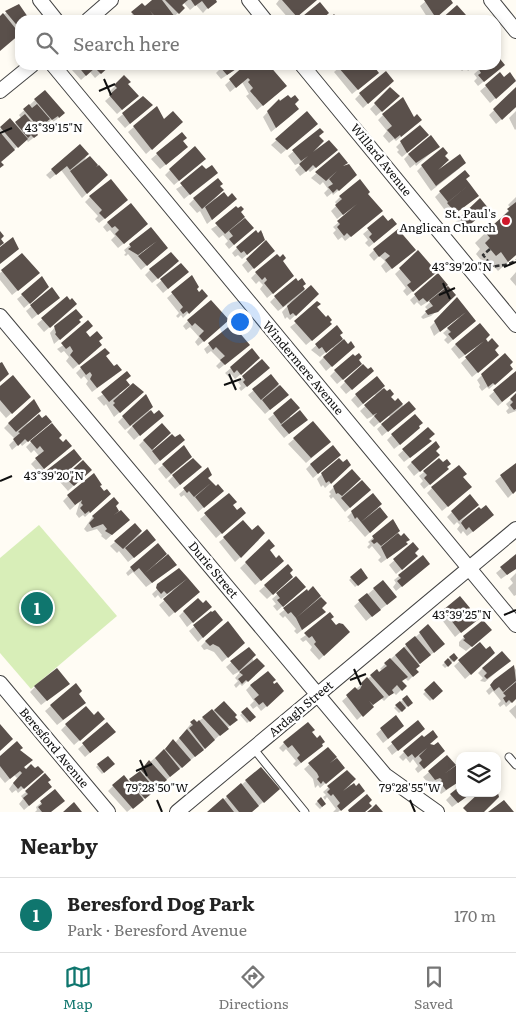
<!DOCTYPE html>
<html lang="en">
<head>
<meta charset="utf-8">
<style>
  body { margin:0; font-family:Literata,serif; background:#f6f6f6; color:#222 }
  .controls { position:absolute; right:15px; bottom:15px; display:grid; overflow:hidden; border-radius:10px; box-shadow:0 2px 8px #0003 }
  .controls button { width:45px; height:45px; display:grid; place-items:center; padding:0; border:0; border-bottom:1px solid #e0e0e0; background:#fff; color:#222; font:25px sans-serif }
  .you { position:absolute; left:239px; top:321px; width:18px; height:18px; margin:-12px; border:4px solid #fff; border-radius:50%; background:#1a73e8; box-shadow:0 0 0 8px #1a73e833 }
  .badge { display:grid; place-items:center; width:32px; height:32px; border-radius:50%; background:#0f766e; color:#fff; font-size:16px; font-weight:700 }
  .pin { position:absolute; translate:-50% -50%; border:2px solid #fff; box-shadow:0 1px 5px #0006 }
  .list { margin:0; padding:0; list-style:none }
  h2 { display:flex; justify-content:space-between; align-items:center; height:65px; margin:0; padding:0 20px; font-size:21px }
  h2 small { font-size:16px; font-weight:400; color:#767676 }
  .list li { display:grid; grid-template-columns:32px 1fr auto; gap:15px; align-items:center; box-sizing:border-box; height:75px; padding:0 20px; border-top:1px solid #e0e0e0 }
  .list b { display:block; font-size:19px; white-space:nowrap }
  .list p { margin:0; font-size:16px; white-space:nowrap; color:#767676 }
  .list em { font-size:16px; font-style:normal; color:#767676 }
  .icon { flex:none; width:28px; height:28px; fill:none; stroke:currentColor; stroke-width:2; stroke-linecap:round; stroke-linejoin:round }
  .map { position:relative; flex:none; width:516px; height:812px; overflow:hidden }
  .search { position:absolute; background:#fff; box-shadow:0 2px 8px #0003; left:15px; right:15px; top:15px; height:55px; display:flex; align-items:center; gap:12px; box-sizing:border-box; padding:0 18px; border-radius:15px; color:#767676; font-size:19px }
  .sheet { height:140px; background:#fff }
  nav { display:flex; justify-content:space-around; align-items:center; box-sizing:border-box; height:70px; border-top:1px solid #e0e0e0; background:#fff; font-size:14px; color:#767676 }
  nav a { display:grid; justify-items:center; gap:2px }
  nav .on { color:#0f766e }
  .map>svg:first-child { display:block }
  .green { fill:#d8eeb8 }
  .shadow { fill:#0003; fill-rule:evenodd }
  .building { fill:#5a504b }
  .lines { fill:none; stroke-linecap:round; stroke-linejoin:round }
  .lane-casing { stroke:#434343; stroke-width:9 }
  .street-casing { stroke:#434343; stroke-width:16 }
  .path { stroke:#323232; stroke-width:2.5; stroke-dasharray:5 2.5; stroke-linecap:butt }
  .lane { stroke:#fff; stroke-width:7 }
  .street { stroke:#fff; stroke-width:14 }
  .ticks { fill:none; stroke:#101010; stroke-width:2 }
  .poi-dot { fill:#d0192c; stroke:#fff; stroke-width:2 }
  .labels { text-anchor:middle; stroke-width:5; stroke-linejoin:round; paint-order:stroke }
  .street-label { font-size:12px; fill:#101010; stroke:#fff }
  .poi-label { font-size:12px; fill:#101010; stroke:#fff; text-anchor:end }
  .ticks-label { font-size:12px; text-anchor:middle; fill:#101010; stroke:#fff; stroke-width:5; stroke-linejoin:round; paint-order:stroke }
</style>
</head>
<body>
<div class="map">
<svg width="516" height="812" viewBox="0 0 516 812">
  <rect width="100%" height="100%" fill="#fffcf4"/>
  <!-- green -->
  <path class="green" d="M39,525l78,91 -86,73 -31,-36v-95z"/>
  <!-- shadow -->
  <path class="shadow" d="M154,0h61l-12,13 -7,-8 -6,5 -6,-7 -6,10 -8,7h-40l-2,-3z
    M316,0l-23,20h-3l-14,-16 3,-4z
    M427,0h22l-2,8 -15,12h-3l-9,-14z
    M18,5l11,15h-9v13l-20,17v-33z
    M496,56l2,14 -20,16 -4,-5 3,-3 -3,-4 10,-9h12z
    M77,65h33l-15,13 -5,-6 -9,8 -9,-10z
    M224,65h18l-21,14 -5,-6z
    M247,65h16l17,26 -23,19 -11,-14 3,-2 -7,-12 -12,10 -5,-7z
    M325,65h8l-5,4z
    M342,65h28l2,13 -20,16 -18,-22z
    M462,65h13l-7,6 -2,-3 -4,3 -3,-3z
    M500,74l4,5 6,-5 6,6 -26,23 -10,-12z
    M124,77l8,24 -15,13 -12,-13 8,-7 -3,-3z
    M387,86l-24,22 -8,-9 5,-5z
    M390,89l9,7 -23,20 -6,-7z
    M516,89v18l-20,17 -7,-9z
    M287,96l7,8 -1,10 -22,18 -8,-15 13,-14z
    M143,98l3,12 -21,18 -8,-9z
    M35,100l28,13 -9,9 -2,-2 -6,4 -1,-2 -11,10 3,2 -5,5 -4,3 -2,-3 -26,23v-33l10,-9 4,5 7,-7 -2,-3z
    M156,108l8,13 12,6 -30,27 -18,-22z
    M516,111v18l-1,1 -6,-12z
    M307,113l4,16 -30,25 -10,-9z
    M383,115l30,4 2,6 -19,16 -2,-2 -5,4 -6,-7 4,-5 -9,-11z
    M320,129l-5,21 14,-9 2,14 -21,17 -2,-2 -8,6 -5,-6 8,-8 -8,3 -7,-9z
    M181,134l1,18 -22,17 -9,-10z
    M422,140l-20,17 -5,-5 2,-2 -3,-3 5,-5z
    M80,145l7,9 -3,8 6,-5 16,18 -24,23 -21,-28 -11,9 -4,-4z
    M439,146l-23,20 -1,-2 -5,4 -6,-9 5,-5z
    M339,153l1,16 11,11 -18,15 -1,-2 -5,4 -3,-4 4,-4 -5,-7 -3,3 -9,-7z
    M444,156l3,4 -6,8h19l-29,23 -14,-20 5,-5z
    M199,164l-25,21 -9,-10 5,-5z
    M206,171l5,6 -27,22 -8,-10z
    M465,180l13,16 -28,21 -15,-20 5,-5z
    M219,186l3,4 -7,9h13l3,5 -24,20 -7,-13 -3,2 -8,-9 5,-5z
    M366,194l10,22 -31,25 -3,-4 -4,3 -5,-7 3,-3 -3,-3 19,-16 -2,-2 -13,10 -6,-8 6,-6 -2,-3 5,-5z
    M90,197l32,8 -23,18 -4,-4 3,-3 -13,-14z
    M516,197v58l-18,16 -8,-9 -5,3 -9,-11 4,-5 -5,-6 36,-35 -3,-3z
    M239,212l14,16 -24,21 -4,-5 3,-3 -5,-6 -4,3 -8,-9z
    M483,214l-22,17 -6,-8 5,-5z
    M383,217l8,12 -22,18 -4,-4 3,-3 -5,-6z
    M108,222l34,7 -24,19 -7,-8 4,-4 -5,-6 -3,2 -4,-5z
    M151,228l16,20 -26,22 -13,-16 -2,2 -2,-1 2,-2 -2,-3zM154,241l2,2 -13,9 -1,-2z
    M261,232l2,2 -5,11 -16,14 -4,-4 -3,2 -3,-4 5,-5z
    M266,242l2,13 -20,18 -6,-8z
    M374,250l35,5 -23,18 -5,-7 4,-4 -1,-2 -5,-4 -5,5 -5,-6z
    M418,252l12,25 -23,19 -4,-5 3,-3 -11,-14z
    M22,254l11,24 -21,17 -12,-15v-7z
    M282,261l6,20 -21,17 -7,-9 3,-4 -4,-4 -3,3 -5,-6 5,-5z
    M181,264l1,13 -19,16 -7,-8z
    M173,266l-21,17 -7,-8 5,-5z
    M516,272v14l-6,-7z
    M438,274l17,21 -24,21 -8,3 -2,-2 7,-7 -3,-3 9,-9 -13,8 -4,-4 -3,3 -4,-5z
    M191,277l4,12 4,4 7,2 -23,23 -2,-3 -3,3 -2,-2 3,-3 -12,-15z
    M301,287l12,12 -23,21 -3,-3 -2,2 -3,-7 9,-10 -13,9 -8,-9 5,-5z
    M51,289l2,13 -21,17 -6,-8z
    M43,292l-19,16 -7,-9 5,-4z
    M67,298l4,11 -27,23 -7,-8z
    M316,308l10,11 -1,10 -19,16 -16,-18z
    M461,315l9,10 -22,19 -4,-4 3,-3 -4,-4 16,-14 -1,-2 -24,19 -4,-9 5,-5z
    M188,321l34,4 -24,21 -3,-4 4,-5 -9,-10 -4,3 -3,-4z
    M232,326l11,24 -24,19 -3,-3 5,-5 -10,-10 -4,3 -3,-5z
    M55,327h19l-20,17 -4,-11z
    M337,327l1,8 10,10 1,6 -23,20 -7,-9 14,-14 -1,-1 -12,10 -9,-7z
    M85,332l5,6 8,3 -2,9 -23,19 -7,-8 3,-4 -5,-6 -3,2 -4,-4z
    M484,340l10,10 -1,10 -21,17 -11,-14 15,-14 -1,-1 -16,11 -8,-10 5,-5z
    M252,350l2,13 -19,16 -4,-5 -2,3 -4,-4z
    M105,356l10,19 -23,17 -6,-8 2,-3 -4,-5 -3,3 -5,-6 5,-5z
    M358,360l-3,9 -18,15 -7,-8 5,-5z
    M508,366l-2,8 -17,15 -2,-2 -5,4 -3,-4 1,-2 -3,-5 5,-5z
    M516,372v18l-18,16 -9,-10z
    M263,373l-22,18 -2,-3 2,-2 -3,-4 5,-5z
    M271,376l16,19 -22,19 -17,-19z
    M368,376l-22,18 -6,-7 5,-5z
    M125,381l-6,13 19,3 -24,20 -8,-13 -2,2 -7,-8z
    M382,388l13,14 3,-2 11,13 -27,23 -5,-7 13,-12 -2,-2 -14,12 -5,-5 6,-7 -8,4 -7,-8 16,-15 -1,-2 -17,14 -7,-8 5,-5z
    M0,389l24,13 -18,16 -6,-7z
    M516,395v16l-8,3 -2,-3 3,-3 -3,-4z
    M291,400l-1,17 11,7 -17,14 -16,-19z
    M149,410l8,10 -23,20 -7,-8 8,-9 -10,7 -7,-8 5,-5z
    M39,411l-12,13 15,-4 4,6 -24,20 -2,-3 -8,7 -3,-5 6,-6 -11,-11 5,-5z
    M313,423l11,24 -18,16 -18,-19z
    M428,428v11l-3,7 -21,16 -6,-7z
    M414,433l-20,16 -7,-9 5,-5z
    M57,438l9,13 -27,22 -8,-9 8,-8 -5,-6 -3,3 -5,-6 5,-5z
    M144,440l11,10 24,-5 -24,20 -16,-20z
    M435,451l-2,9 -19,16 -7,-9 5,-5z
    M334,460l-21,18 -7,-9 5,-5z
    M83,462l7,8 -22,21 -8,-9z
    M186,462l-20,17 -8,-10 5,-4z
    M76,464l-19,16 -3,-4 -7,5 -4,-5 5,-5z
    M343,464l7,1 -25,23 -2,-3 -2,2 -4,-8 5,-5z
    M443,464l3,3 -4,7 -18,15 -4,-5 3,-3 -4,-5 5,-4z
    M516,465v25l-8,8 -13,-17z
    M208,469l-1,9 8,10 2,8 -19,16 -14,-17 -3,2 -2,-3z
    M196,472l-21,17 -7,-8 5,-5z
    M462,478l3,14 -23,19 -15,-18 5,-5z
    M360,479l-10,11 14,5 -19,17 -12,-15 -2,2 -2,-3 2,-2 -2,-2 5,-5z
    M98,487l6,6 5,1 -24,23 -2,-2 -4,3 -3,-4 4,-13 -10,9 -7,-9 5,-5z
    M229,495l3,11 7,12 -23,20 -16,-19z
    M478,505l-16,15h26l-21,16 -4,-5 -2,3 -4,-5 3,-4 -3,-3 -3,3 -7,-8 5,-5z
    M377,506l10,11 -22,20 -14,-16 -3,1 2,-2 -3,-3 5,-5z
    M114,507l14,13 -22,20 -5,-4 1,-1 -5,-6 -10,3 -3,-3 9,-13z
    M393,520l4,6 -1,6 9,11 -4,6 -20,14 -3,-3 3,-3 -9,-11 -3,3 -2,-2 3,-3 -2,-2z
    M141,531l-3,7 12,7 -22,17 -9,-11 -2,2 -7,-7 5,-4z
    M224,538l34,1 1,1 -24,22 -16,-20z
    M269,541l-1,10 10,15 -23,19 -15,-17z
    M413,544l-1,17 -16,13 -7,-9z
    M516,556v12l-15,11 -5,-6z
    M155,564l15,6 -24,17 -13,-15 -5,4 -2,-3 5,-5z
    M288,566l-2,16 -19,17 -8,-8z
    M179,569l19,23 -29,25 -10,-12 15,-13 -2,-1 -11,8 -3,-4 -3,3 -3,-4z
    M423,569l-27,22 -3,-4 3,-4 -2,-3 5,-4z
    M360,570l4,10 -9,7 -6,-7z
    M516,573v22l-2,1 -6,-8 5,-5 -3,-4z
    M296,578l3,14 -22,19 -4,-5 3,-2 -4,-5z
    M382,582l8,20 -24,19 -12,-15z
    M313,588l12,15 -4,5 -2,9 -22,17 -3,-3 2,-2 -11,-13 -2,2 -4,-4z
    M460,597l17,21 -22,19 -16,-21z
    M202,605l3,7 -18,15 -8,-11 5,-5z
    M211,612l5,13 -18,17 -9,-11z
    M330,619l6,8 12,5 -29,28 -9,-10 2,-3 -6,-7 -3,2 -3,-3z
    M428,626l10,23 -20,16 -3,4 2,3 -9,9 -3,-3 -4,4 4,4 -9,9 -3,-3 -9,9 -3,-3 -24,22 -15,-19 35,-30 2,3 4,-3 -3,-2 5,-5z
    M485,635l-19,16 -7,-5v-4l5,-5z
    M206,641l32,7 -16,14 -8,-10 -7,-3 -3,1 -3,-4z
    M480,643l9,15 -24,21 -11,-13z
    M248,648l6,14 9,4 -21,20 -2,-2 -4,4 -2,-3 4,-4 -3,-3 7,-8 -9,5 -7,-8z
    M454,655l3,3 -12,10 -3,-3z
    M509,661l-24,21 -5,-1 3,-3 -5,-5 5,-5z
    M514,667l2,3v28l-10,9 -2,-3 -4,3 -2,-3 3,-3 -8,-10 -4,4 -3,-4 23,-22z
    M271,683l12,8 -1,2 -21,18 -4,-5 -4,3 -3,-4 4,-4 -8,-11 5,-5z
    M434,683l7,8 -11,10 -7,-7z
    M75,685l4,23 -22,17 -12,-14z
    M35,687l28,1 -22,17 -11,-13z
    M406,697l5,6 -12,10 -5,-5z
    M224,703l12,17 -27,25 -82,67 -19,-21 5,-5 15,-4 40,-36 7,-3 19,-23 2,3z
    M516,705v14l-7,-8z
    M247,709l7,8 -7,6 -7,-8z
    M94,717l4,7 -24,21 -13,-15 5,-5z
    M395,717l3,14 -15,12 -7,-9z
    M418,722v12l-26,21 -5,-7z
    M107,724l2,13 -24,20 -7,-8z
    M311,732l5,19 -20,16 -3,-3 3,-3 -10,-12 -3,3 -4,-4 5,-5z
    M428,745l11,11 -21,17 -3,-4 3,-3 -5,-7 -3,4 -4,-5 -3,3 -4,-4 5,-5z
    M328,748l16,19 -24,21 -2,-3 -3,3 -2,-9 -9,-10z
    M19,751l12,9 -8,8 14,9 -19,16 -2,-3 -4,3 -3,-4 8,-11 -3,-3 -9,8 -5,-6v-20z
    M447,757l7,8 -7,8 11,-7 2,15 -19,13 -5,-6 2,-3 -3,-3 -6,2 -6,-7z
    M98,765l13,1 -9,8 -6,-7z
    M347,771l7,8 -4,6 6,2 2,9 -20,16h-5l3,-3 -9,-12 -2,3 -2,-3 3,-2 -3,-3z
    M246,781l27,13 -22,18h-42z
    M46,782l-1,10 -21,18 -5,-6 4,-5 -2,-3 5,-4z
    M55,791l-5,21h-15l2,-2 -1,-3z
    M471,793l-19,14 -6,-7 5,-5z
    M320,799l5,5 -5,5 -5,-5z"/>
  <!-- building -->
  <path class="building" d="M152,0h10l13,17 -4,3h-13l-8,-9 7,9h-18l-8,-8 11,-9 3,3z
    M165,0h23l-6,5 3,3 -6,6z
    M191,0h25l1,2 -9,7 -6,-8 -7,5z
    M282,0h35l-20,17z
    M424,0h27l2,3 -17,15z
    M320,2l9,11 -8,7h-23z
    M19,4l11,16h-10v9l-15,-18z
    M457,5l9,10 -5,5h-21z
    M3,13l17,21 -20,17v-35z
    M334,14l5,6h-11z
    M469,15l5,5h-11z
    M496,54l9,11 -21,17 -6,-7 3,-2 -3,-5 4,-3h14z
    M77,65h34l-10,9 -6,-6 -9,8z
    M222,65h20l-15,10 -7,-8z
    M245,65l21,2 3,-2 18,21 -24,20 -13,-15 3,-3 -5,-6 2,-2 -2,-2 -12,10 -7,-9z
    M340,65h33l6,8 -21,17 -20,-23z
    M386,71l8,10 -26,23 -9,-11z
    M500,72l4,5 6,-5 6,9 -20,18 -11,-14z
    M124,75l7,7 -3,2 11,12 -17,14 -13,-15 8,-7 -3,-3z
    M390,87l10,9 -18,16 -8,-9z
    M516,87v20l-14,13 -9,-11z
    M45,90l20,23 -6,5 -1,-2 -6,4 -18,-21z
    M288,95l3,3 4,-3 4,5 -4,4 4,5 -23,19 -9,-17 12,-12 1,2z
    M143,96l10,9 -23,19 -8,-11z
    M403,97l11,20 3,-3 5,6 -21,17 -1,-2 -5,4 -8,-9 5,-4 -10,-12z
    M29,104l3,4 5,-4 13,15 -11,9 -16,-19z
    M157,106l7,13 9,-8 10,11 -31,28 -19,-24z
    M307,111l11,13 -31,26 -12,-11z
    M25,114l13,16 -2,2 2,3 -4,3 -3,-3 -3,3 -13,-16z
    M10,118l18,21 -10,9 -18,-21z
    M420,125l9,10 -22,18 -7,-12z
    M320,128l4,4 -5,4 5,5 -11,11 16,-12 9,10 -22,18 -3,-3 -7,7 -7,-8 9,-8 -7,5 -9,-11z
    M0,132l15,18 -14,12 3,3 -4,3z
    M182,132l5,6 -4,3 5,6 -22,18 -10,-12z
    M431,135l9,12 -24,16 -8,-9z
    M80,144l9,10 -19,16 -3,-4 -11,9 -5,-6z
    M195,146l11,13 -27,22 -10,-12z
    M443,147l5,6 -3,3 4,4 -11,10 22,-16 6,9 -30,23 -15,-21z
    M339,152l9,11 -5,3 6,-2 8,11 -18,16 -2,-2 -4,4 -5,-6 5,-3 -4,-5 8,-8 -11,10 -11,-9z
    M90,156l8,9 -2,2 3,-2 9,10 -21,19 -17,-23z
    M202,165l4,4 6,-4 6,8 -28,22 -10,-12z
    M465,170l5,6 -4,3 4,5 -22,18 -9,-11z
    M218,178l5,6 -3,2 4,4 -22,19 -9,-11z
    M111,179l17,21 -23,19 -6,-6 3,-3 -13,-14z
    M360,179l10,13 -2,2 15,17 -32,26 -4,-4 -3,3 -7,-9 3,-3 -3,-3 20,-17 -14,11 -8,-10 7,-6 -3,-3z
    M470,184l9,12 -23,17 -9,-10z
    M224,192l4,5 4,-4 5,6 -25,21 -7,-13z
    M480,198l9,11 -22,18 -8,-9z
    M516,202v53l-8,7 -7,-10 -5,4 -11,-13 5,-5 -5,-6 24,-21 -2,-2z
    M131,203l17,21 -24,20 -9,-10 4,-4 -4,-4 -3,2 -5,-6z
    M236,206l2,2 3,-2 3,3 -3,3 4,5 -20,17 -10,-11z
    M383,215l5,6 4,-3 5,6 -23,19 -5,-6 3,-3 -5,-6z
    M245,218l9,10 -20,17 -5,-6 4,-3 -4,-5z
    M151,227l17,21 -21,18 -9,-10 19,-15 -19,14 -10,-6 3,-2 -2,-3z
    M398,229l18,21 -24,19 -7,-9 5,-4 -1,-1 -4,-3 -6,5 -6,-8z
    M256,230l2,3 3,-3 4,10 -18,15 -3,-4 -3,2 -5,-6z
    M0,231l4,5 -3,3 3,4 -4,3z
    M13,237l6,12 -19,15v-17z
    M266,240l9,11 -21,18 -8,-10z
    M418,250l19,22 -24,20 -6,-7 4,-3 -12,-14z
    M171,252l8,9 -21,18 -9,-10z
    M22,253l18,20 -22,18 -17,-21z
    M277,254l3,3 3,-3 3,4 -3,3 11,15 -21,18 -9,-11 3,-3 -2,-3 -3,3 -7,-8z
    M181,263l8,9 -21,17 -8,-10z
    M438,273l10,12 -21,17 -4,-4 -4,3 -5,-7z
    M192,275l7,12 -2,2 2,3 3,-3 6,7 -19,18 -2,-3 -4,3 -3,-4 3,-3 -12,-15z
    M42,276l7,11 -19,17 -9,-10z
    M296,278l2,3 4,-3 4,6 -3,2 2,3 -22,18 -9,-11z
    M311,285l8,9 -23,22 -3,-3 -3,2 -3,-9z
    M448,286l8,9 -18,17 -10,3 -3,-4 8,-5 -4,-5z
    M52,287l8,11 -22,17 -8,-10z
    M67,296l3,4 2,-2 5,6 -27,24 -9,-10z
    M457,297l19,24 -23,19 -5,-6 3,-2 -4,-4 19,-16 -26,20 -6,-11z
    M211,300l18,20 -25,22 -5,-6 5,-5 -9,-8 -3,3 -5,-6z
    M317,301l4,3 -4,3 9,10 2,-2 4,5 -2,2 2,2 -20,17 -18,-20z
    M76,309l7,8 -4,3 2,2 -21,18 -5,-6 1,-1 -2,-7z
    M88,320l5,6 -7,6 4,5 7,-6 6,7 -4,3 3,4 -23,20 -9,-10 3,-4 -3,-5 -4,3 -5,-6z
    M480,323l10,12 -4,4 2,3 4,-4 7,8 -4,4 4,5 -21,18 -13,-16 19,-16 -19,14 -10,-11z
    M232,324l18,21 -25,20 -5,-5 5,-4 -9,-9 -3,3 -5,-7z
    M337,325l6,8 -3,2 3,4 -17,14 -4,-6 -3,2 -4,-5z
    M344,339l4,5 3,-3 4,6 -23,20 -9,-10z
    M105,348l5,5 -4,3 8,10 3,-2 5,6 -25,18 -7,-9 2,-4 -2,-3 -4,3 -6,-8z
    M252,348l8,10 -19,17 -4,-5 -3,3 -4,-6z
    M359,353l3,4 -3,3 3,4 -19,16 -9,-10 19,-16 2,2z
    M505,353l8,9 -3,3 3,4 -18,16 -2,-2 -5,4 -7,-13z
    M262,359l8,9 -23,19 -4,-5 2,-2 -3,-4z
    M2,362l7,12 -9,8v-19z
    M363,364l5,5 3,-2 3,4 -22,19 -8,-9z
    M127,371l4,5 -5,4 4,5 -21,17 -8,-10z
    M516,371v20l-14,11 -9,-12z
    M271,374l8,10 -18,16 -9,-11z
    M13,375l18,22 -19,17 -12,-14v-14z
    M377,376l8,10 -22,18 -8,-10z
    M133,383l11,9 -24,21 -7,-8 2,-2 -2,-2z
    M280,385l9,10 -19,15 -8,-10z
    M384,388l3,3 3,-2 4,5 -3,3 4,4 3,-3 5,6 -23,19 -6,-7 3,-3 -4,2 -9,-10z
    M516,393v16l-2,1 -4,-5 3,-3 -3,-3z
    M146,394l7,13 -23,19 -8,-10z
    M291,398l9,10 -19,16 -8,-11z
    M34,399l7,12 -25,21 -8,-9z
    M409,401l7,8 -28,23 -7,-8z
    M151,410l3,4 5,-4 5,6 -24,20 -8,-10z
    M300,410l8,10 -19,14 -8,-9z
    M39,414l3,4 4,-3 6,7 -24,20 -3,-3 -7,7 -5,-7 7,-6 -2,-1z
    M415,414l8,9 -4,3 1,2 -20,17 -9,-11z
    M313,421l18,21 -20,16 -18,-20z
    M52,423l10,12 -3,3 4,4 3,-3 6,7 -28,23 -9,-11 9,-7 -4,-5 -3,3 -7,-8z
    M162,423l9,10 -19,17 -9,-10z
    M428,427l7,7 -6,5 3,2 -22,17 -8,-9z
    M172,434l3,3 5,-3 5,6 -25,21 -8,-10z
    M436,441l4,6 -4,4 4,4 -20,17 -9,-10z
    M184,445l8,12 -21,17 -9,-10z
    M333,445l8,10 -23,19 -8,-10z
    M74,449l8,10 -20,17 -3,-4 -6,5 -6,-7z
    M193,458l9,9 -22,18 -8,-10z
    M339,458l4,4 4,-3 4,6 -20,19 -2,-3 -3,2 -5,-10z
    M439,458l4,4 4,-3 4,5 -4,3 2,2 -19,16 -6,-7 3,-3 -4,-4z
    M83,460l9,10 -18,16 -10,-9z
    M516,463v28l-3,3 -13,-19z
    M459,465l8,9 -4,3 9,10 -24,20 -17,-20z
    M208,467l4,8 -4,3 4,4 -18,15 -5,-6 -2,2 -4,-5z
    M352,469l9,10 -19,17 -4,-3 -2,1 -3,-8z
    M94,473l8,12 -2,1 4,5 3,-2 4,5 -21,19 -1,-2 -4,3 -5,-6 3,-3 -2,-2 1,-3 -7,5 -8,-10z
    M362,480l9,10 -21,18 -9,-10z
    M212,482l4,4 2,-2 6,7 -20,17 -9,-11z
    M229,493l8,9 -4,3 4,5 4,-3 5,6 -24,21 -18,-21z
    M373,493l9,11 -21,18 -4,-5 -2,2 -4,-8z
    M470,494l9,11 -20,16 -8,-10z
    M114,497l5,6 -3,3 3,5 -5,4 7,-5 9,10 -18,15 -7,-4 2,-2 -4,-5 -11,4 -3,-5 5,-5 -2,-2z
    M486,505l8,10 -21,17 -4,-5 -3,3 -5,-7 2,-3 16,-13 2,2z
    M380,507l8,10 -18,16 -9,-11z
    M393,519l7,12 -19,15 -4,-4 -3,2 -3,-3 3,-2 -2,-3z
    M243,520l9,10 6,-5 7,8 -24,25 -18,-21z
    M135,523l7,8 -19,18 -9,-8z
    M147,529l9,11 -22,18 -9,-10z
    M398,533l3,3 3,-3 6,7 -4,2 2,2 -21,15 -6,-12z
    M269,539l6,7 -5,4 6,8 3,-3 5,6 -23,20 -16,-19z
    M413,542l6,7 -4,4 3,3 -16,14 -9,-11z
    M158,543l9,11 -23,20 -5,-6 -5,4 -4,-5z
    M168,554l9,11 -25,18 -8,-9z
    M516,554v15l-9,6 -7,-8z
    M423,555l7,9 -28,23 -5,-6 4,-3 -3,-3z
    M288,564l5,6 -3,3 3,4 -20,18 -9,-10z
    M179,568l9,10 -21,16 -3,-3 -3,3 -5,-6 1,-4z
    M361,568l7,10 -10,8 -8,-9z
    M296,576l10,11 -23,20 -6,-7 3,-2 -4,-5z
    M188,578l12,14 -25,21 -12,-14z
    M383,580l14,17 -10,8 -14,-17z
    M313,586l8,10 -25,22 -5,-6 -3,2 -5,-6 24,-19 1,2z
    M367,593l14,17 -9,7 -14,-17z
    M460,596l10,12 -11,10 11,-9 9,10 -18,14 -18,-23z
    M321,597l6,6 -5,5 4,4 -24,18 -6,-12z
    M198,598l5,5 3,-3 6,7 -19,16 -10,-12z
    M215,610l8,10 -20,18 -10,-13 18,-14 1,1z
    M330,612l4,5 -3,2 5,6 3,-2 4,1 7,8 -26,24 -10,-12 2,-2 -4,-6 -3,2 -5,-5z
    M483,620l9,10 -20,17 -9,-7 2,-1 -2,-3z
    M228,621l17,22 -17,15 -9,-11 -6,-3 -3,2 -5,-5z
    M428,624l17,20 -11,9 -15,-21z
    M415,636l16,19 -11,9 -15,-20z
    M480,642l6,7 4,-3 5,7 -24,22 -13,-15z
    M249,647l7,8 -17,16 -9,-10z
    M404,647l16,19 -4,3 3,3 -6,5 -18,-22z
    M502,651l9,10 -24,18 -3,-3 3,-3 -5,-5z
    M454,653l4,5 -4,4 -5,-5z
    M257,658l8,8 -17,16 -2,-2 -4,4 -4,-5 5,-4 -4,-3z
    M390,658l18,19 -6,4 5,5 -5,5 -5,-6 -5,5 2,3 -5,3 -19,-21 7,-6 2,3 8,-6 -3,-3z
    M448,658l4,5 -4,4 -4,-5z
    M514,665l2,16 -13,11 -4,-5 -5,4 -4,-6 4,-5z
    M57,668l13,16 -23,17 -13,-15z
    M268,671l8,9 -3,2 1,2 3,-2 7,9 -17,16 -4,-5 -4,3 -5,-6 5,-4 -9,-10z
    M367,677l17,20 -11,8 -4,-4 5,6 -11,10 -17,-22 9,-8 3,3 2,-1 2,-4 -1,-2z
    M434,681l9,10 -10,9 -9,-10z
    M516,682v17l-4,4 -3,-3 -3,3 -3,-5 3,-2 -3,-3z
    M76,683l6,8 -3,3 7,9 -23,17 -13,-15z
    M407,695l6,8 -5,4 -6,-8z
    M224,701l13,14 -2,2 3,3 -8,6 -16,-16z
    M400,701l6,7 -4,4 -7,-7z
    M86,706l8,9 4,-4 7,8 -25,22 -15,-17z
    M247,707l9,10 -6,5 -9,-10z
    M212,709l17,20 -9,7 -18,-19z
    M396,715l8,11 -16,13 -8,-11z
    M194,719l3,3 2,-2 16,20 -10,9 -16,-21 4,-3 -3,-3z
    M418,720l7,9 -27,22 -7,-9z
    M107,722l9,10 -26,21 -8,-10z
    M308,722l7,8 -3,2 5,6 3,-3 5,7 -3,2 1,2 -22,17 -4,-5 3,-3 -8,-10 -4,3 -5,-6z
    M0,724l13,15 -13,12z
    M187,729l17,21 -9,7 -16,-19z
    M433,730l5,7 -8,7 4,1 4,-3 7,9 -21,18 -5,-6 3,-3 -3,-4 8,-8 -12,10 -3,-4 -4,3 -5,-6 19,-16 2,2z
    M173,739l18,21 -9,8 -17,-19z
    M17,741l6,7 -3,2 13,10 -9,7 2,2 5,-5 4,4 3,-2 6,6 -20,17 -3,-3 -3,3 -5,-6 9,-10 -2,-2 -10,8 -10,-13v-10z
    M328,747l9,10 -7,6 7,-5 8,10 -19,16 -3,-3 -2,3 -4,-5 2,-2 -2,-4 -9,-10z
    M164,749l16,20 -10,8 -15,-19z
    M447,755l9,10 -12,9 14,-10 2,17 -14,9 -6,-8 2,-2 -2,-2 -5,2 -7,-9z
    M108,756l7,8 -11,9 -7,-9z
    M149,760l18,20 -10,8 -16,-18z
    M261,767l19,22 -16,14 -19,-23z
    M347,770l9,9 -13,12 11,-8 2,3 3,-3 6,8 -24,20 -4,-5 3,-3 -7,-9 -2,2 -4,-4 3,-3 -3,-3z
    M140,771l16,19 -11,9 -16,-20z
    M45,773l6,7 -3,2 4,5 -23,19 -6,-8 5,-4 -3,-3z
    M124,775l20,25 -11,9 -21,-24z
    M241,783l18,23 -7,6h-13l-13,-16z
    M460,786v7h12l-14,10 -8,-9z
    M55,789l10,12 -14,11h-9l-4,-5 4,-3 -2,-3z
    M479,793l5,3 3,-3h11l1,4 -15,15h-17l-4,-4 3,-3z
    M367,794l5,6 -3,3 3,3 -7,6h-16l-1,-2z
    M321,797l5,7 -4,3 -5,-6z
    M223,798l11,14h-27z
    M504,800l10,12h-26z
    M74,802l8,10h-19z
    M376,804l7,8h-16l5,-4z"/>
  <g class="lines">
    <!-- lane casing -->
    <g class="lane-casing">
      <path id="lane" d="M253,748l52,64
        M509,757l7,8"/>
    </g>
    <!-- street casing -->
    <g class="street-casing">
      <path id="street" d="M40,0l16,20
        M249,0l16,20
        M491,0l25,31
        M88,20l23,-20
        M53,65l463,560
        M302,65l214,260
        M0,91l32,-26
        M0,316l385,459 52,37
        M0,683l108,129
        M177,812l339,-283"/>
    </g>
    <!-- path -->
    <path class="path" d="M490,249l-7,6 10,12
      M488,270c8,-7 18,-2 28,-10"/>
    <!-- lane -->
    <use href="#lane" class="lane"/>
    <!-- street -->
    <use href="#street" class="street"/>
  </g>
  <!-- ticks -->
  <path class="ticks" d="M104,79l7,16M99,91l16,-7M0,133l12,-5M504,267l12,-5M443,283l7,16M439,295l16,-7M229,374l7,16M224,385l17,-6M0,481l12,-5M504,615l12,-5M354,669l7,16M350,680l16,-6M140,760l7,16M136,771l16,-7M157,800l5,12M410,800l5,12"/>
  <!-- markers -->
  <circle class="poi-dot" cx="506" cy="221" r="5"/>
  <g class="labels">
    <!-- street labels -->
    <g class="street-label">
      <text transform="translate(381 160) rotate(51)" y="4">Willard Avenue</text>
      <text transform="translate(303 368) rotate(50)" y="4">Windermere Avenue</text>
      <text transform="translate(213 570) rotate(50)" y="4">Durie Street</text>
      <text transform="translate(301 709) rotate(-40)" y="4">Ardagh Street</text>
      <text transform="translate(54 748) rotate(50)" y="4">Beresford Avenue</text>
    </g>
    <!-- poi labels -->
    <g class="poi-label">
      <text x="496" y="218">St. Paul's<tspan x="496" dy="14">Anglican Church</tspan></text>
    </g>
  </g>
  <g class="ticks-label">
    <text x="54" y="132">43°39'15"N</text>
    <text x="462" y="271">43°39'20"N</text>
    <text x="54" y="480">43°39'20"N</text>
    <text x="462" y="619">43°39'25"N</text>
    <text x="157" y="792">79°28'50"W</text>
    <text x="410" y="792">79°28'55"W</text>
  </g>
</svg>
<div class="controls">
<button><svg class="icon" aria-label="layers" viewBox="0 0 24 24"><path d="M12 4l9 5-9 5-9-5zM3 14l9 5 9-5"/></svg></button>
</div>
<div class="you"></div>
<div class="pin badge" style="left:37px;top:608px">1</div>
<div class="search"><svg class="icon" aria-label="search" viewBox="0 0 24 24"><circle cx="10" cy="10" r="6"/><path d="M15 15l6 6"/></svg>Search here</div>
</div>
<section class="sheet">
<h2>Nearby<small></small></h2>
<ul class="list">
<li><span class="badge">1</span><div><b>Beresford Dog Park</b><p>Park · Beresford Avenue</p></div><em>170 m</em></li>
</ul>
</section>
<nav>
<a class="on"><svg class="icon" aria-label="map" viewBox="0 0 24 24"><path d="M3 6l6-2 6 2 6-2v14l-6 2-6-2-6 2zM9 4v14M15 6v14"/></svg>Map</a>
<a><svg class="icon" aria-label="directions" viewBox="0 0 24 24"><path d="M12 3l9 9-9 9-9-9zM9 14v-3h6M13 9l2 2-2 2"/></svg>Directions</a>
<a><svg class="icon" aria-label="saved" viewBox="0 0 24 24"><path d="M7 4h10v16l-5-4-5 4z"/></svg>Saved</a>
</nav>
</body>
</html>
